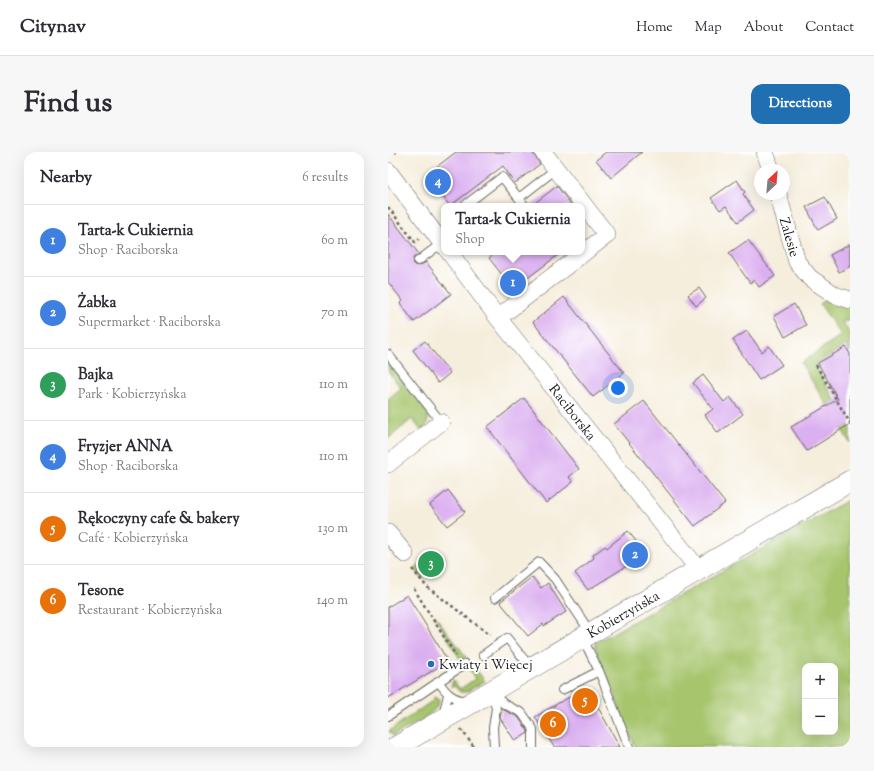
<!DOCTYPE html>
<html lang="en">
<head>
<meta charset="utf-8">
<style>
  body { margin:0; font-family:"Sorts Mill Goudy",serif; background:#f7f7f7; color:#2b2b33 }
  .controls { position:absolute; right:12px; bottom:12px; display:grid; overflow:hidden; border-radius:8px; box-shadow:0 4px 16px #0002 }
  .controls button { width:36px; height:36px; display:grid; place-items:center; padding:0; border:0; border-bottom:1px solid #e1e1e2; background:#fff; color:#2b2b33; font:20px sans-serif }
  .compass { position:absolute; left:366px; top:12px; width:36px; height:36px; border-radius:50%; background:#fff; box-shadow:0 4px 16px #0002; rotate:26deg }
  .you { position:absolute; left:230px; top:236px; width:14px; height:14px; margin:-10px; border:3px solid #fff; border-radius:50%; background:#1a73e8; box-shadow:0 0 0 6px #1a73e833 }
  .badge { display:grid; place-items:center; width:26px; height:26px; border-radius:50%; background:#1f6fb2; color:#fff; font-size:13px; font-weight:700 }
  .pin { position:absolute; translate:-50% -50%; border:2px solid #fff; box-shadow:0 1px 4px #0006 }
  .popup { position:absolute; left:53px; top:51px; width:144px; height:52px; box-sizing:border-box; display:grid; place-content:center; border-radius:8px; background:#fff; filter:drop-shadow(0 1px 3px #0005); font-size:13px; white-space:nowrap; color:#7c7c81 }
  .popup b { font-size:15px; color:#2b2b33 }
  .popup::after { content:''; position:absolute; left:50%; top:100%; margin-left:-8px; border:8px solid transparent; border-top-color:#fff }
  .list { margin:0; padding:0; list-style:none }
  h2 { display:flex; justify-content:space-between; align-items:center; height:52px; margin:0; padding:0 16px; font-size:17px }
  h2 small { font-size:13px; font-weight:400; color:#7c7c81 }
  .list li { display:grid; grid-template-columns:26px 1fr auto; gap:12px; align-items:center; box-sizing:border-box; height:72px; padding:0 16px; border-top:1px solid #e1e1e2 }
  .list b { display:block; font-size:15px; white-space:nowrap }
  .list p { margin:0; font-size:13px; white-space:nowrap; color:#7c7c81 }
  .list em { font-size:13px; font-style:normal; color:#7c7c81 }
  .map { position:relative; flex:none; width:462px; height:595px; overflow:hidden; border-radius:12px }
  header { display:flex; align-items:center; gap:24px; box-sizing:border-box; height:56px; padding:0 20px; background:#fff; border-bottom:1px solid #e1e1e2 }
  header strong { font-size:19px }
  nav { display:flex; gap:22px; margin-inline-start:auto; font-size:14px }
  .intro { display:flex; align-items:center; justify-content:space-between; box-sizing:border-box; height:96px; padding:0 24px }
  h1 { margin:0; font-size:28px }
  .button { padding:10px 18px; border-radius:12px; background:#1f6fb2; color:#fff; font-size:14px; font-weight:700 }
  main { display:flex; gap:24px; padding:0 24px }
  aside { flex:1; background:#fff; border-radius:12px; box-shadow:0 4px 16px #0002 }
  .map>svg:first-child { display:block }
  .green { fill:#a6c56c; stroke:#617044; fill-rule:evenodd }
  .building { fill:#dbb0f0 }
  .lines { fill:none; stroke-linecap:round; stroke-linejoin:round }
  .service-casing { stroke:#686660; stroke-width:10 }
  .minor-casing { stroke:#686660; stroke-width:18 }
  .tertiary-casing { stroke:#686660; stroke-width:22 }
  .path { stroke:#686660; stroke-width:2.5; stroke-dasharray:3 3; stroke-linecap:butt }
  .service { stroke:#fff; stroke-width:8 }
  .minor { stroke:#fff; stroke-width:17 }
  .tertiary { stroke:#fff; stroke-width:21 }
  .poi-dot { fill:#1f6fb2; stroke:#fff; stroke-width:1.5 }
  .labels { text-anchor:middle; stroke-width:4; stroke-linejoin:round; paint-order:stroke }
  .street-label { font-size:14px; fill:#1c1c1c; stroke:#fff }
  .poi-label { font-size:14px; fill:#1c1c1c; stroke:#fff; text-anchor:start }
</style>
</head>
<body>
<header>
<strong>Citynav</strong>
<nav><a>Home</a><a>Map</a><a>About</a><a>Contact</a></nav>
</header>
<div class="intro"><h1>Find us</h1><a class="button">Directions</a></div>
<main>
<aside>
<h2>Nearby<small>6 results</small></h2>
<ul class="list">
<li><span class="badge" style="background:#3f7fe0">1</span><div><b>Tarta-k Cukiernia</b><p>Shop · Raciborska</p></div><em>60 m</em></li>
<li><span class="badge" style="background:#3f7fe0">2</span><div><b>Żabka</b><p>Supermarket · Raciborska</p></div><em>70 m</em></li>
<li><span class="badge" style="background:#2e9e5b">3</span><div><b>Bajka</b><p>Park · Kobierzyńska</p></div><em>110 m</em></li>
<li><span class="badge" style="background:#3f7fe0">4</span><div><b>Fryzjer ANNA</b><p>Shop · Raciborska</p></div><em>110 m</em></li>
<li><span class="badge" style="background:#e8710a">5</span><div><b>Rękoczyny cafe &amp; bakery</b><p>Café · Kobierzyńska</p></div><em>130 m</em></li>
<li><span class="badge" style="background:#e8710a">6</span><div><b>Tesone</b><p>Restaurant · Kobierzyńska</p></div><em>140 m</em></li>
</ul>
</aside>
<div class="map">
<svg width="462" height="595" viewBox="0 0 462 595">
  <rect width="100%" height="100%" fill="#fff"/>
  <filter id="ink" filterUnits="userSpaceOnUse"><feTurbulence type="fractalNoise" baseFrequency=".025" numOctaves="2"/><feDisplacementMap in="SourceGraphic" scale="8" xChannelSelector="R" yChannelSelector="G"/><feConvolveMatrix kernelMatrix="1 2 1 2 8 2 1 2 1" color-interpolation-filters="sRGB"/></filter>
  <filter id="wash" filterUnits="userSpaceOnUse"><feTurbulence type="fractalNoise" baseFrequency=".012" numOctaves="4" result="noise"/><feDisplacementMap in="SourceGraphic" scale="16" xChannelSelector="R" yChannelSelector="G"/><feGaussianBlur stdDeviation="0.9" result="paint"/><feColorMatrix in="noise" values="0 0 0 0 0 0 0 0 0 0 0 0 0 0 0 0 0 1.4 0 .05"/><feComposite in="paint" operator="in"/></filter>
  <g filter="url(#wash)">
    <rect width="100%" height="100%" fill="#f6eedd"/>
    <!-- green -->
    <path class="green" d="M439,146l23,7v16h-8l8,13v18l-4,-7 -16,10 1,2 -11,6 -3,-1 -2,3 35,62v16l-49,-80 40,-28 -21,-31z
      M0,210l41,53 -3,13 -6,1 -8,-10 -24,20v-40l13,-11 -13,-17z
      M462,347v248h-215l-38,-95 -2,-9zM417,514h30v66h-30z
      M50,398l8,9 -24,19 -7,-9z
      M46,463l51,66 -19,11h-6l-6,-6 -3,1 2,-7 7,9 15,-10 -13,-22 -2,2z
      M45,545l6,2c2,14 -35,30 -46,37l-4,-5 46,-32z"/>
    <g id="blocks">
      <!-- building -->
      <path class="building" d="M68,0h76l8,12 -25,19 -12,-17 -53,40 -24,-31z
        M218,0h36l-31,26 -15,-18z
        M349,28l8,12 -2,2 11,16 -16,12 -12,-16 -6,4 -9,-12z
        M169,34l15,20h-41z
        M437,45l12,22 -19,11 -12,-23z
        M0,62l31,40 -6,4 1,7 5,1 7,-4 25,32 -37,28 -14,-19 3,-2 -15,-19z
        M360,88l27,36 -16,11 -5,-7 -4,3 -21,-30z
        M462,92v22l-11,6 -9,-17z
        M108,100h66l-49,37 -24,-31z
        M311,136l7,10 -10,8 -8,-11z
        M176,145l60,76 -31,24 -60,-75z
        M406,152l12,21 -21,12 -11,-21z
        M359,179l15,21 7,-6 13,19 -23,15 -26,-40z
        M37,189l25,32 -12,10 -25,-33z
        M458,195l4,7v70l-43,27 -16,-24 47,-28 -20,-36z
        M315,223l21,27 6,-5 13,17 -25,19 -13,-18 8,-6 -20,-26z
        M136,246l55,71 -10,8 4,5 -27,21 -59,-76z
        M256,249l81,102 -30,23 -81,-102z
        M60,338l17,22 -18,14 -17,-21z
        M240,379l18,23 -58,36 -13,-17 19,-15 -1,-3 12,-9 2,2z
        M144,425l9,11 7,-5 18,29 -22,14 -1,-2 -15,12 -28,-34z
        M19,443l41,66 -60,37v-91z
        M206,538l5,9 -4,3 25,45h-66l-19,-30 27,-16 18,-9z
        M116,558l14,7 10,14v2l-13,8 -15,-23 1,-6z"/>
    </g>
  </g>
  <g filter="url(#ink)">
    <use href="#blocks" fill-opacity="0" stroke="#686660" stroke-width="1"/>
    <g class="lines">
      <!-- service casing -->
      <g class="service-casing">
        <path id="service" d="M131,46l37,-29
          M76,54l38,-29 23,29
          M30,109l24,-18
          M0,202l53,68
          M107,446l44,-36 16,17 35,53
          M195,487l16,32 30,76
          M95,503l24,-17 24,30
          M50,529c9,13 14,18 29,20
          M174,538l37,-19
          M103,540l13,12 18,9 11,16v18
          M104,542l4,14 -3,20 1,19
          M55,563l5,-20
          M0,564l77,-52"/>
      </g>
      <!-- minor casing -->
      <g class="minor-casing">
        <path id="minor" d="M377,0l6,18
          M0,19l56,75
          M390,42l19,68 13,16 25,17 15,5
          M61,100l49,66 201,252
          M110,166l109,-83 -64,-83
          M0,312l53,-42
          M0,381l17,21"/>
      </g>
      <!-- tertiary casing -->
      <g class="tertiary-casing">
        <path id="tertiary" d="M8,595l454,-266"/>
      </g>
      <!-- path -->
      <path class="path" d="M7,1l1,-1
        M0,55l27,35 4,-3
        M428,213l34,58
        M24,417l15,18 63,48
        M26,437l42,67
        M73,577l13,18"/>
      <!-- service -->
      <use href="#service" class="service"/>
      <!-- minor -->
      <use href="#minor" class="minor"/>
      <!-- tertiary -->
      <use href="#tertiary" class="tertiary"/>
    </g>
  </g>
  <!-- markers -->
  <circle class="poi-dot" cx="43" cy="512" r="4"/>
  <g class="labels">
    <!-- street labels -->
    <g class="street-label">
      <text transform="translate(402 85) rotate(74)" y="5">Zalesie</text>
      <text transform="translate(185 260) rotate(52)" y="5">Raciborska</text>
      <text transform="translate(235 462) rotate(-30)" y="5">Kobierzyńska</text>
    </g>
    <!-- poi labels -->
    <g class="poi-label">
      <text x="51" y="517">Kwiaty i Więcej</text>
    </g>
  </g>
</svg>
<div class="controls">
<button>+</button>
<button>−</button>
</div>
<svg class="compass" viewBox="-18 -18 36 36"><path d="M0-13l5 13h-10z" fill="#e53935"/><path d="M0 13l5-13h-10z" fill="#7c7c81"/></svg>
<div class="you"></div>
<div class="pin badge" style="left:125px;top:131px;background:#3f7fe0">1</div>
<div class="popup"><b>Tarta-k Cukiernia</b>Shop</div>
<div class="pin badge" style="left:247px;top:403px;background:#3f7fe0">2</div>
<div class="pin badge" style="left:43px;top:412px;background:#2e9e5b">3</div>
<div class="pin badge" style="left:50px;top:30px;background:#3f7fe0">4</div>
<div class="pin badge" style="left:197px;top:549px;background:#e8710a">5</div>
<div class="pin badge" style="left:165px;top:572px;background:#e8710a">6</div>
</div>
</main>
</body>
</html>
